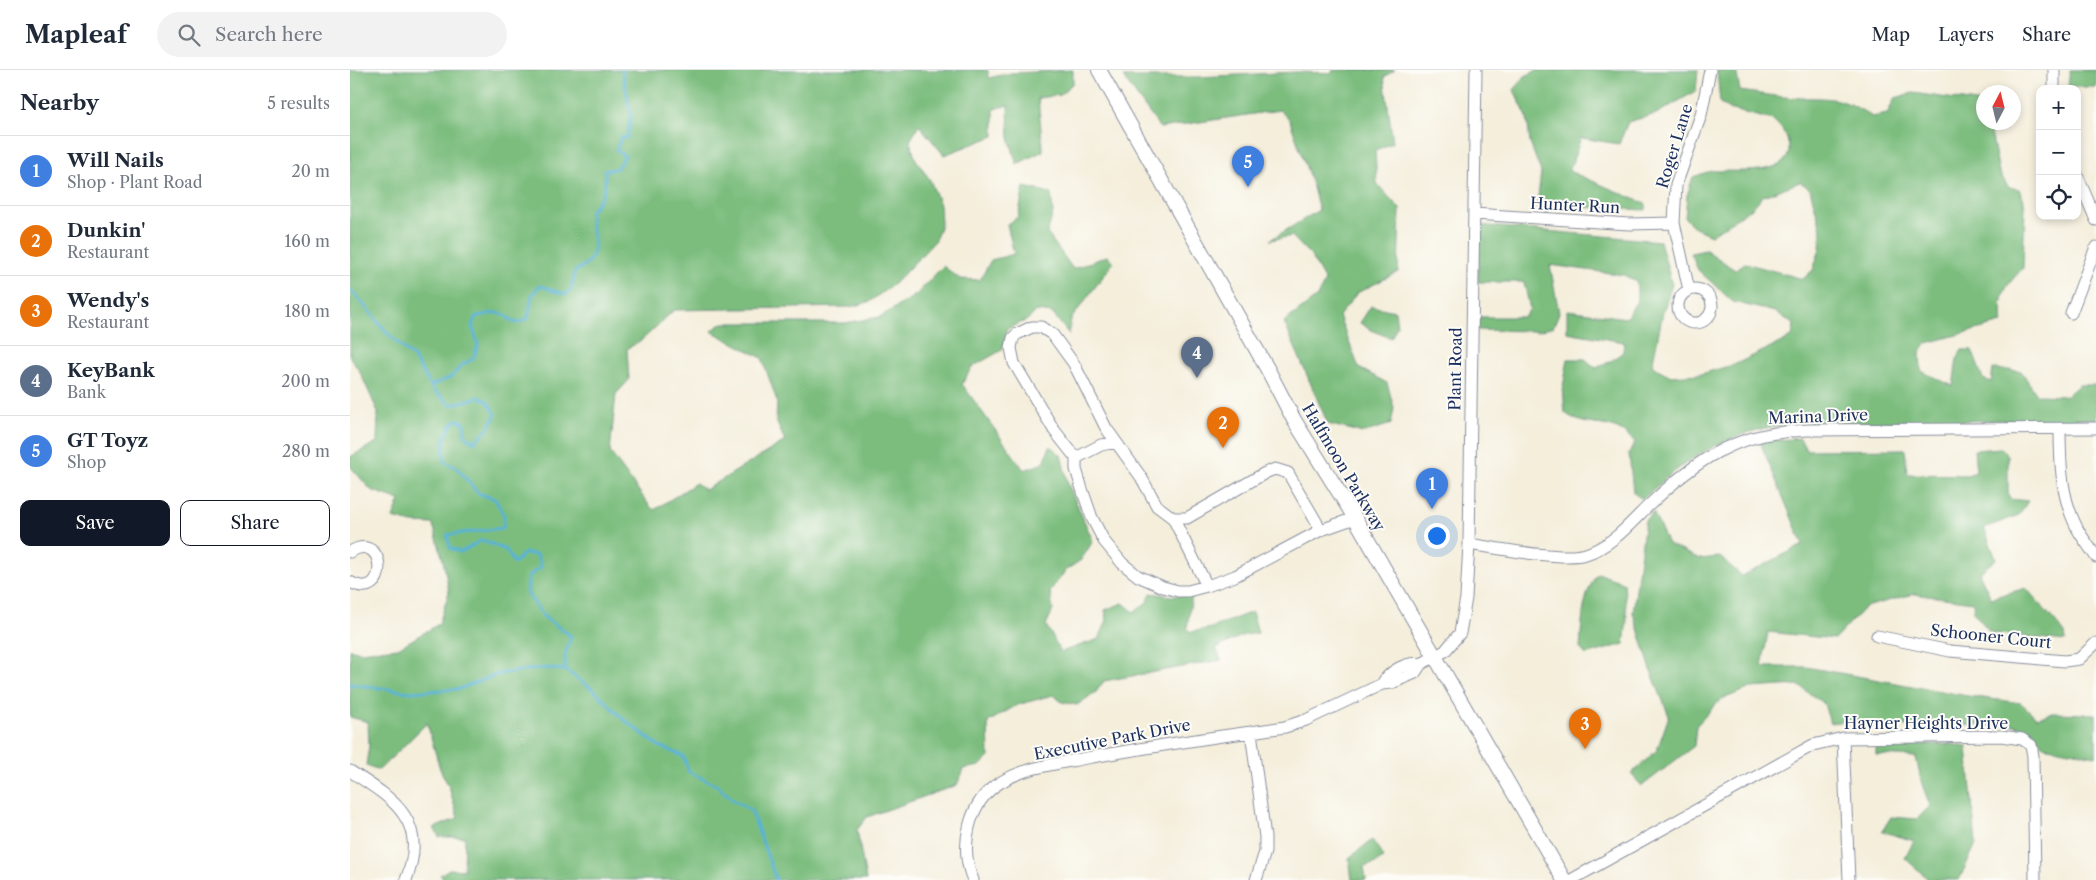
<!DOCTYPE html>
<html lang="en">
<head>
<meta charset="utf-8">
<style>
  body { margin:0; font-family:"Libre Caslon Text",serif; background:#f2f2f3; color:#1f2937 }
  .controls { position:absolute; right:15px; top:15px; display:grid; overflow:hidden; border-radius:10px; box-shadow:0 2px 8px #0003 }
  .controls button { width:45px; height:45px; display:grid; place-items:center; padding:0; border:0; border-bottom:1px solid #e0e1e3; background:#fff; color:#1f2937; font:25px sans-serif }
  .compass { position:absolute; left:1626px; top:15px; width:45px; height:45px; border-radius:50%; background:#fff; box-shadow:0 2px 8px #0003; rotate:7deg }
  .you { position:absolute; left:1086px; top:465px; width:18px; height:18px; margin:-12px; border:4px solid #fff; border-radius:50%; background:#1a73e8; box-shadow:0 0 0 8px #1a73e833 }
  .badge { display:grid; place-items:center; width:32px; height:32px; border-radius:50%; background:#111827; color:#fff; font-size:16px; font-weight:700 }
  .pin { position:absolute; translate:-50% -41px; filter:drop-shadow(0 1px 2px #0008) }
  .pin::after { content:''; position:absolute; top:26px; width:18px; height:15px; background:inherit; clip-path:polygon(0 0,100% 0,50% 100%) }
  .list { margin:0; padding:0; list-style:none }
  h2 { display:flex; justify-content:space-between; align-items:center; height:65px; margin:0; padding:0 20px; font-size:21px }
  h2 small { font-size:16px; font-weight:400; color:#747a83 }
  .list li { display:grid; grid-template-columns:32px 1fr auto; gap:15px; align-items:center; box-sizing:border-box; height:70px; padding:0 20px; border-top:1px solid #e0e1e3 }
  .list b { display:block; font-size:19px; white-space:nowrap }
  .list p { margin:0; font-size:16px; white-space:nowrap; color:#747a83 }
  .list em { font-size:16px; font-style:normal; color:#747a83 }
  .actions { display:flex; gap:10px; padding:15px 20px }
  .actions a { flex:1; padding:11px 0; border:1px solid #111827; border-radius:10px; text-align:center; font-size:18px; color:#111827 }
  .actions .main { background:#111827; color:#fff }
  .icon { flex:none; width:28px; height:28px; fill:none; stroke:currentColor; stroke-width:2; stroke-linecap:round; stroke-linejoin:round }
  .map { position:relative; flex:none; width:1746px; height:810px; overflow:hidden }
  header { display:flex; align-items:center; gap:30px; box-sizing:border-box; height:70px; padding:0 25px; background:#fff; border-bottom:1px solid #e0e1e3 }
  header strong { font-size:24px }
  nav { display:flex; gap:28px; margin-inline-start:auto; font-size:18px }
  .search { width:350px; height:45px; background:#f2f2f3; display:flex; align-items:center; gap:12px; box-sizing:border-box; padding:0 18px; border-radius:28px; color:#747a83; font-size:19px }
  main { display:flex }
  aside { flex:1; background:#fff }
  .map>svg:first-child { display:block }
  .forest { fill:#7cbd7e; stroke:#4c766e }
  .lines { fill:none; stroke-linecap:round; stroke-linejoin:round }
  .stream { stroke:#59b3d6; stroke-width:3 }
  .minor-casing { stroke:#888e9c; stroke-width:13 }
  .major-casing { stroke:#888e9c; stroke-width:16 }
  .minor { stroke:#fff; stroke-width:11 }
  .major { stroke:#fff; stroke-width:14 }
  .labels { text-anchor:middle; stroke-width:4; stroke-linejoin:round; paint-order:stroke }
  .street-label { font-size:16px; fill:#1b2f5e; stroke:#fdfcf7 }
</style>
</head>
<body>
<header>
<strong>Mapleaf</strong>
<div class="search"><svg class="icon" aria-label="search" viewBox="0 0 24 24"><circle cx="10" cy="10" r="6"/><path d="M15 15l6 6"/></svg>Search here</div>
<nav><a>Map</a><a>Layers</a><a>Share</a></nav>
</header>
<main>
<aside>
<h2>Nearby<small>5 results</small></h2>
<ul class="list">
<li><span class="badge" style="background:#3f7fe0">1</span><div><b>Will Nails</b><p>Shop · Plant Road</p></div><em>20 m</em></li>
<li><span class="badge" style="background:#e8710a">2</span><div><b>Dunkin'</b><p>Restaurant</p></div><em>160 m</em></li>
<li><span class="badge" style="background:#e8710a">3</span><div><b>Wendy's</b><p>Restaurant</p></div><em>180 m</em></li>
<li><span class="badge" style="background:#5c6f8a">4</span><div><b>KeyBank</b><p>Bank</p></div><em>200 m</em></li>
<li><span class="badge" style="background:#3f7fe0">5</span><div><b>GT Toyz</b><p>Shop</p></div><em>280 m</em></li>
</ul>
<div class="actions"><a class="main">Save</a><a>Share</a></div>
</aside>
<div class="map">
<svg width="1746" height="810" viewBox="0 0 1746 810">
  <rect width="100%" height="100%" fill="#fdfcf7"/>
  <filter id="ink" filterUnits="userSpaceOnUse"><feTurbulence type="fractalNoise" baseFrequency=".02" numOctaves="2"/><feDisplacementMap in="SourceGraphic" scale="10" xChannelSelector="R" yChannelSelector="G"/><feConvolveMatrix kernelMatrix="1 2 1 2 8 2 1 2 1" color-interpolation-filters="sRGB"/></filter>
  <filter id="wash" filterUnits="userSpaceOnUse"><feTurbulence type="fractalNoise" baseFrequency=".0096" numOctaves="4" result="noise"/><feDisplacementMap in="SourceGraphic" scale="20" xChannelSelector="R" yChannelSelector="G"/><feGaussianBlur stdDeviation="1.12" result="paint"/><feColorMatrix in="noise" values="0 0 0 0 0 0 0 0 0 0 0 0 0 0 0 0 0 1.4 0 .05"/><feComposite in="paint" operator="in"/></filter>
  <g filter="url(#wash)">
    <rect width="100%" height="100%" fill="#f4eedb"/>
    <!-- forest -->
    <path class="forest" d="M0,0h638v8l24,-5 61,-3v13l-13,12 -22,3 5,53 -26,13 -8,-26 -1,-33 -14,4v27l-50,19 -25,-30 -9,16 5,17 15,22 10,25 1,19 -6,17 -40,42 -26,19 -19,5 -176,3 -31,29 -16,10 2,31 -13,14 -6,58 39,53 5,5 42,-27 9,7 80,-49 -9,-20 1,-20 -15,-43 -51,-27 12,-8h122l35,-6 36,-22 27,-29 17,13 20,1 11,-20 23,-6 -7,-30 11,-7 6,-30 27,6 2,20 -6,20 26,36 34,-13 7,6 -43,57 -2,15 -17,-21 -15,-2 -10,9 -20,9 -5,21 -30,17 -10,17 62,86 20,-7 6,-17 11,9 7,29 25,57 -12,19 -15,10 -16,21 3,19 -7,15 15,27 38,-13 8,-19 -2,-10 18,-7 11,9 13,-10 4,-9 20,3 21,-1 -5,33 4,4 20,-4 41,-16 6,21 -14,2 -28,13 5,12 -117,21 -8,11 -19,13 -15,-3 -9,-7 -36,10 -29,17 1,35 -9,9 -17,3 -6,16 -90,32 -10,13 9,50h-420l-6,-5 9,-6 15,1 1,-33h-26l-5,-9 24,-10 -9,-31 -9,-18 -13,-46 -48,47 -13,-5 3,-19 -1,-24 -18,-5v-68l10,3 38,-4 41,-24 10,-32 -6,-32 -10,-36 -21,-1 -19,-5 7,-18 -29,-10 -21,-24v-9l27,-15 1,-30 -19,-42 -9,-12z
      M983,0h62l-11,7 9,66 -18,7 2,34 23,25 -2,63 -41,21 -18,23 20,52 28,15 7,25 -3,16 -28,9 -35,-9 -44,-102 33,-25 8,-16 -14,-25 -19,-20 -22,4 49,-30 -7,-26 -22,-63 -10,-11 -120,18 -37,-51h76l97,-5 36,1z
      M1188,0h160l-2,21 -40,23 -28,8 -9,22 -38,-6 -12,33 77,33v6l-109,-5 4,-33 -11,-29 -3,-26 -13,-27 11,-14z
      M1367,0h19l4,21c14,2 29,4 43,6 40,3 54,-5 89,20l15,-3 8,-16 18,-5 70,10 1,19 5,1 10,49 9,15 11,2 6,16 -2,63c-19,20 -24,26 -21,55l-75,20 -7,9 1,19 32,15 4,-27 5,-9h10l11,29 8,3 2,-13 28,2 16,24 29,1 13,-11h17v34l-293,4c-49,3 -88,18 -128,48 -12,9 -21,19 -33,28l-9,-7 -4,-39 6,-11c-26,-27 -45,-10 -70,-29l-2,-26 5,-28h17l11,9 15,-7 12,-9 1,-10 -57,-10v-22l59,8 11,-17v-19l-13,-7 -74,-10 9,48 -6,14 -15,4 -60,-1 1,-13h45l6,-8 -6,-27h-46v-57l182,16 12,44 -9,27 -11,54 19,10 30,-2 35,-10 56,-27 2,-13 -19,-12 -42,-10 -35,-32 -7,-17 15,-3 29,20 10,-7 58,16 10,-9 7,-21 1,-20 -11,-40 -10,-7 -37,14 -11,12 -41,27 -16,-7 -10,-10 2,-23 6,-18c6,-2 13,-5 19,-6 18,-1 81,7 77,-25 -2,-11 -8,-19 -16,-26l-44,-11 -9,-6z
      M1720,0h26v17h-20l-8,-2z
      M1021,236l24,5 2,15 -6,12 -18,-7 -13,-8z
      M1450,368l6,12 99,-1 2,25 60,1 9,-3 -2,-22 27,-2 7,7v37l2,7 18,2 -9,14 -35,13 12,31 -17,14 12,25 35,-10 39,45 1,8 -75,-8 -17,-20 -1,-11 -59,-8 -49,13 -30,32 -67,-7 -6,35h44l162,29 53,7 16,15 15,-5 44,1v42l-53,-10 -9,-14 -20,-7 -155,1 -11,-5 -18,2 -6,-19 -26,-19 -47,3 -31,12 -24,26 -2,20 -52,40 -11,-12 26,-24 12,-34 -16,-40 -20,-63 12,-93 8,-8 15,32 31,15 21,-2 22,19 61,-31 -43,-103z
      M1248,503l26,10 3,36 -3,25 -38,11 -6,-7c2,-25 2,-54 18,-75z
      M1602,674l15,3 9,97 -17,36h-30l-24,-22 9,-17 -32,-10 9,-14 26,2 13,-13 -9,-25 -5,-24 -40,-2v-10z
      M1022,770l12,17 -8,6 -12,4 2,13h-14l-3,-22z"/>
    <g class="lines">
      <!-- stream -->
      <path class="stream" d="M0,219l39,46 25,23 20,33 17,14 28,-8 8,4 9,13 -8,15 -14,13 -9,-7 -1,-13 -8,-2c-12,12 -14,25 -11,42l12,6 21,25 17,6 9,16 -1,13 -56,7 3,13 11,4 21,-12 24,10 8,13 11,-10 12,2 4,12 -12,9 -2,17 17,24 27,19 -6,20v14l30,21 27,27 37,28 24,10 6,16 29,14 15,14 18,10 25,70
        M81,316l20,-9 11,-12 11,-6 5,-14 -6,-20 4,-9c6,0 14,-3 20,-3 16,-1 12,18 32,5l4,-23 7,-9c10,1 16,7 27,8l5,-4 4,-19c31,-15 15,-33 15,-59 12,-14 17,-23 15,-42l11,-1 9,-13 -9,-6 5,-13 6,1 4,-22 -9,-46
        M0,614l60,8 49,-3 39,-15 46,-6 21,2"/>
    </g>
  </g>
  <g filter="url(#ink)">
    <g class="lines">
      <!-- minor casing -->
      <g class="minor-casing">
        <path id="minor" d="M1704,19v-19
          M1727,105l19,45
          M1124,144l155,10 45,-1
          M1328 236a17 17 0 1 1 34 0a17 17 0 1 1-34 0Z
          M1339,220l-15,-67 2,-38 25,-70 9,-45
          M1721,243l25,-66
          M1710,359c0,34 1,68 17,99 5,10 13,19 19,29
          M726,388l25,-13 15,-3
          M823,448h14l78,-45 10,-4 13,4 33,57
          M1119,474c26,4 94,17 117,10 25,-8 42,-28 60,-46 51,-49 89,-76 162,-78l288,-2
          M0,482c37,-23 40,52 0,30
          M857,516l-34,-68 -16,-12 -16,-29 -35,-49 -32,-64 -21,-29 -12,-8h-9l-15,7 -4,4 -2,10 3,15 40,67 22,28v11l6,20 10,29 12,23 18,22 16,13 25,11 15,4h10l19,-5 28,-10 86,-46 34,-12
          M1527,566l73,15 115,10 14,-2 17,-16
          M1032,614c7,-13 25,-23 39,-20
          M901,662l34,-5 21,-7 76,-36 10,-1 23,-10 6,-9 24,-13 15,-18 6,-35 3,-54 7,-474
          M1493,668l6,142
          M0,701c45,29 79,50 56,109
          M623,810c-14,-33 -5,-79 28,-98 26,-16 62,-19 91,-25 53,-9 106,-18 159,-25l14,105v15l-9,28
          M1221,810l242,-135 30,-7 158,-2 21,3 9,6 2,11 2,124"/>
      </g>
      <!-- major casing -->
      <g class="major-casing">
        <path id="major" d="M749,0l169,300 26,50 61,98 209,362"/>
      </g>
      <!-- minor -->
      <use href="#minor" class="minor"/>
      <!-- major -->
      <use href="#major" class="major"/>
    </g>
  </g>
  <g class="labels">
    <!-- street labels -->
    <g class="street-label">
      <text transform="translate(1324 76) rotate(-73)" y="6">Roger Lane</text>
      <text transform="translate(1225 135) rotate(3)" y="6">Hunter Run</text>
      <text transform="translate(1105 299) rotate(-89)" y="6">Plant Road</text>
      <text transform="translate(1468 346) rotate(-2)" y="6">Marina Drive</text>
      <text transform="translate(994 397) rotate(59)" y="6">Halfmoon Parkway</text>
      <text transform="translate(1641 566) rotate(6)" y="6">Schooner Court</text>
      <text x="1576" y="659">Hayner Heights Drive</text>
      <text transform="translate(762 669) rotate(-11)" y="6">Executive Park Drive</text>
    </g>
  </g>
</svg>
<div class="controls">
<button>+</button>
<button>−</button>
<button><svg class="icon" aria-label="locate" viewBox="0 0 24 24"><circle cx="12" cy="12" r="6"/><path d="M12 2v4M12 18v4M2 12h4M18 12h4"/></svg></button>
</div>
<svg class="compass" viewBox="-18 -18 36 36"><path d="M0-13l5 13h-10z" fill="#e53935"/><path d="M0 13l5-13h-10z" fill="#747a83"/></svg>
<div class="you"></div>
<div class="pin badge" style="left:1082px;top:439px;background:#3f7fe0">1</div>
<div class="pin badge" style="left:873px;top:378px;background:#e8710a">2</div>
<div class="pin badge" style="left:1235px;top:679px;background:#e8710a">3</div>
<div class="pin badge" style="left:847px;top:308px;background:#5c6f8a">4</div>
<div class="pin badge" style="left:898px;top:117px;background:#3f7fe0">5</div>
</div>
</main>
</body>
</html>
